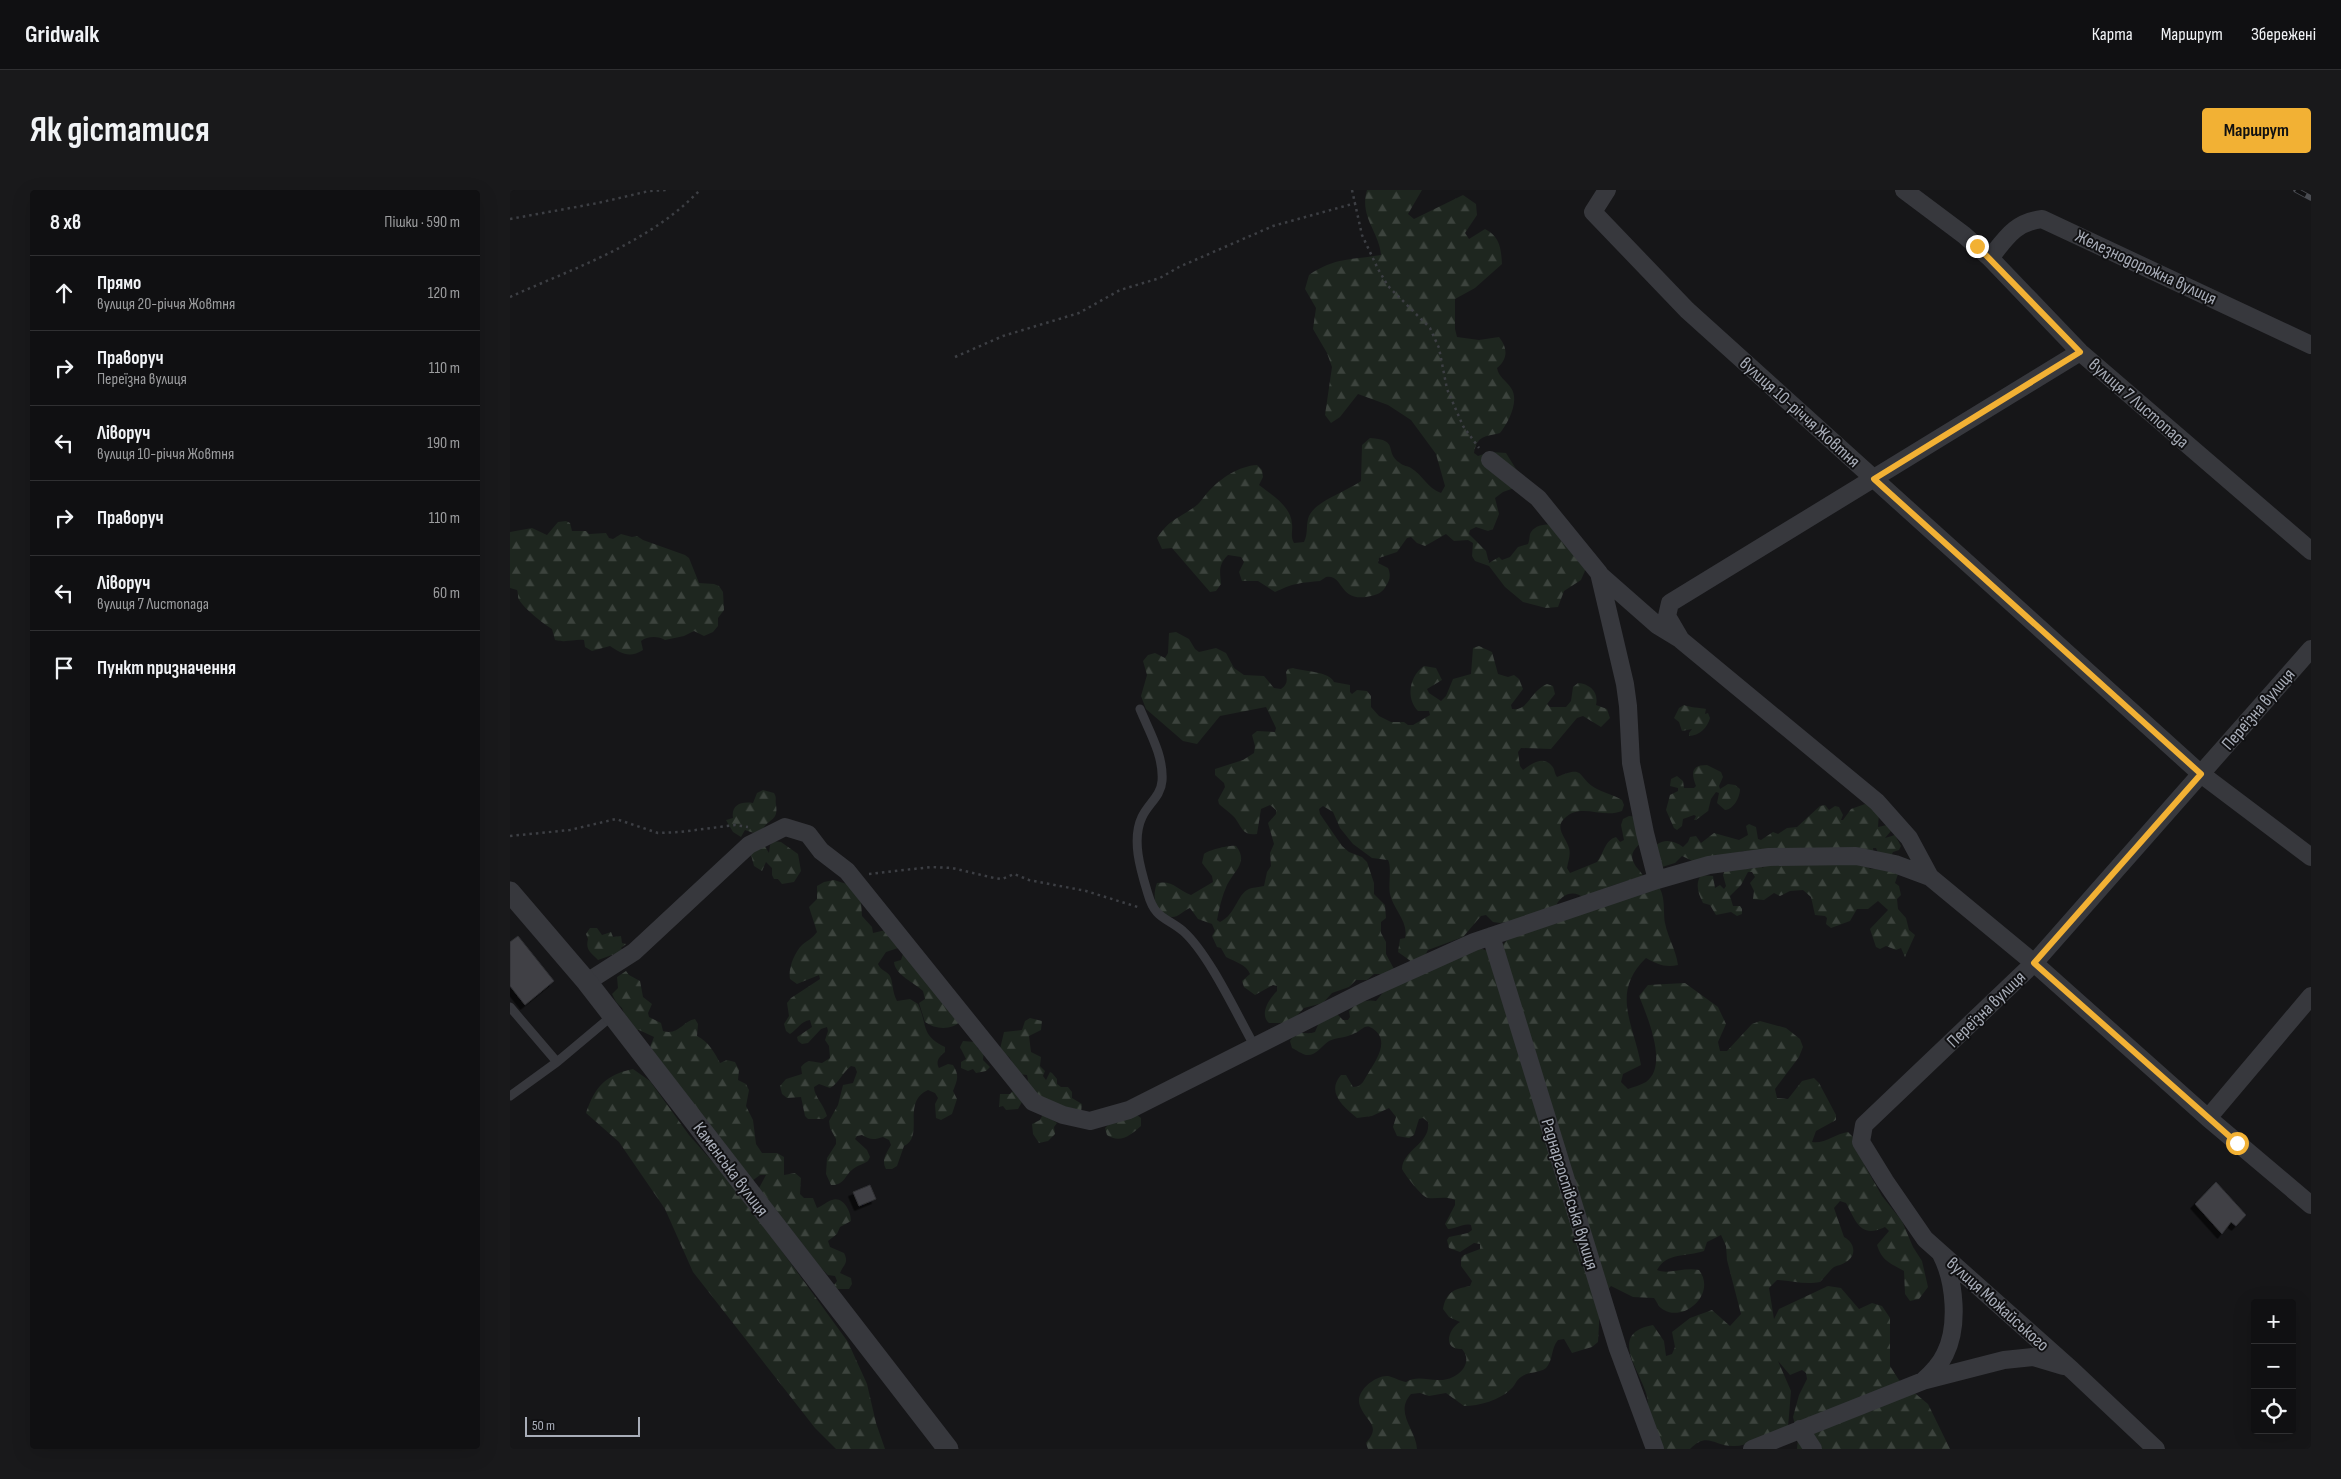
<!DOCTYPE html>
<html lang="uk">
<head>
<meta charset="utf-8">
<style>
  body { margin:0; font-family:"Sofia Sans Condensed",sans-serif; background:#19191b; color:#f1f3f6 }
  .controls { position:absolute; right:15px; bottom:15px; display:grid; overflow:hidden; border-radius:5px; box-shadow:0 5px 20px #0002 }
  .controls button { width:45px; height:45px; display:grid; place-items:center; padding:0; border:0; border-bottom:1px solid #303032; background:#101012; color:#f1f3f6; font:25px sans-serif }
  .scale { position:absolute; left:15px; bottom:12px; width:115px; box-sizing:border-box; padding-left:5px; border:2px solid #a8adb8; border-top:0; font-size:14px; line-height:18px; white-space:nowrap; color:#a8adb8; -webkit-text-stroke:4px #111113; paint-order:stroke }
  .stop { position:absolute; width:15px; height:15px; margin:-11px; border:4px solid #f2b134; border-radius:50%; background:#fff }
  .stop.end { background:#f2b134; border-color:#fff; box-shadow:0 1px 5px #0008 }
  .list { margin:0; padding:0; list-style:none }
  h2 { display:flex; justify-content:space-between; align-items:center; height:65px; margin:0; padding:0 20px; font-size:21px }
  h2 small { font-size:16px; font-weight:400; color:#9c9d9f }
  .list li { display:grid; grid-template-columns:32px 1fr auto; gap:15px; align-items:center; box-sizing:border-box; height:75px; padding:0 20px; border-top:1px solid #303032 }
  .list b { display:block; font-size:19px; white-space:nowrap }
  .list p { margin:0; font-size:16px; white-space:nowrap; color:#9c9d9f }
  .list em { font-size:16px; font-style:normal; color:#9c9d9f }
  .icon { flex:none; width:28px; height:28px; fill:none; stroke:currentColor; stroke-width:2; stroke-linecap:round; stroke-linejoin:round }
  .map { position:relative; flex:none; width:1801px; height:1259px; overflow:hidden; border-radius:5px }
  header { display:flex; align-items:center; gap:30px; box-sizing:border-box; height:70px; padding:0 25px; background:#101012; border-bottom:1px solid #303032 }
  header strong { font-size:24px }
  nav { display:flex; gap:28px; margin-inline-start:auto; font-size:18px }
  .intro { display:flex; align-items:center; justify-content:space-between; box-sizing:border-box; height:120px; padding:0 30px }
  h1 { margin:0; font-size:35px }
  .button { padding:12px 22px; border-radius:5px; background:#f2b134; color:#111; font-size:18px; font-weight:700 }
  main { display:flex; gap:30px; padding:0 30px }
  aside { flex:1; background:#101012; border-radius:5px; box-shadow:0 5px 20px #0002 }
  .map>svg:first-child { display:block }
  .forest { fill:url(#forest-firs) }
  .building { fill:#404145; stroke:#303034; filter:url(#shadow) }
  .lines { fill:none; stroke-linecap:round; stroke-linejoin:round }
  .path { stroke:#3d3f44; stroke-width:2.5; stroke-dasharray:2.5 4; stroke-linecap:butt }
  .service { stroke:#37383d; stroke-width:9 }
  .minor { stroke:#37383d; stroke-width:18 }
  .tertiary { stroke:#37383d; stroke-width:21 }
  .rail-casing { stroke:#4a4c52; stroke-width:5.5 }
  .rail { stroke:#111113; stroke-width:4; stroke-dasharray:11; stroke-linecap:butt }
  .route { stroke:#f2b134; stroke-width:6 }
  .labels { text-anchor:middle; stroke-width:4; stroke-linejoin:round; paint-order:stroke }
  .street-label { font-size:18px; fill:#a8adb8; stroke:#111113 }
</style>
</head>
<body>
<header>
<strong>Gridwalk</strong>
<nav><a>Карта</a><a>Маршрут</a><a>Збережені</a></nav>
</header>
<div class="intro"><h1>Як дістатися</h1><a class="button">Маршрут</a></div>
<main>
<aside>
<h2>8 хв<small>Пішки · 590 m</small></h2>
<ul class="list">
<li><svg class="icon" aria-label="ahead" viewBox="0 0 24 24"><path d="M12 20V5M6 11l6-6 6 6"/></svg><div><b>Прямо</b><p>вулиця 20-річчя Жовтня</p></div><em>120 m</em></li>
<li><svg class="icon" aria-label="right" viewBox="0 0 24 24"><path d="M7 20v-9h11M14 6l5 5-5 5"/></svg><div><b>Праворуч</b><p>Переїзна вулиця</p></div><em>110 m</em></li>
<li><svg class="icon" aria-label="left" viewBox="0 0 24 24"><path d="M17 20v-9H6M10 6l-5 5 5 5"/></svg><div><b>Ліворуч</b><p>вулиця 10-річчя Жовтня</p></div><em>190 m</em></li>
<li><svg class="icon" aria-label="right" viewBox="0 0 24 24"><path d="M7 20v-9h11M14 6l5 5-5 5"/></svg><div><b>Праворуч</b></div><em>110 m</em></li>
<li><svg class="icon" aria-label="left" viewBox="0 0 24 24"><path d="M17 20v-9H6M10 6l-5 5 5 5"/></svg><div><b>Ліворуч</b><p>вулиця 7 Листопада</p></div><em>60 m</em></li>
<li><svg class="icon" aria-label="arrive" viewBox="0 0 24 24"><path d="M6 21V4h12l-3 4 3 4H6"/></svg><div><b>Пункт призначення</b></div></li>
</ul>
</aside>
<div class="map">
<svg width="1801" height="1259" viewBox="0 0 1801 1259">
  <defs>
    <pattern id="forest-firs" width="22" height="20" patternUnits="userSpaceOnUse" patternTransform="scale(1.25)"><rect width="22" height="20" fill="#1e261f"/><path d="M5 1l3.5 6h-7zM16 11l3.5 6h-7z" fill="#3c433d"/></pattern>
    <filter id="shadow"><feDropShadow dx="-4.5" dy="4.5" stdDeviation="0" flood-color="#0009"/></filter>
  </defs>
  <rect width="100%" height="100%" fill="#161618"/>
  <!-- forest -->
  <path class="forest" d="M857,0h55l-14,24 6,5 49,-24 13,9 1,11 -12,18 4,6 16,-10c15,8 16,19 17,35l-27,24 -20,11v30l2,8 22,3 20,-3c9,11 9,22 -2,31 2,10 9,12 14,20 9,13 -3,35 -11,45 -15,4 -23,2 -26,20l4,3 12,-4 16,1 15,24 -4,10 -14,5 -8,6 4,16 -6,15 -5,2 -12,-4 -6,3 -1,4 17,17 3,12 10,-6 3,3 8,-3 8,-10 10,-3c2,-4 1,-9 3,-12 7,-10 21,-7 31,-7l25,41 -6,14 -17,11 -6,16 -12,1 -23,-6 -18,-15 -16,-21 -14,-5 -3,-5 1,-13 -5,-3 -14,1 -8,-7 -21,12 -8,-3 -6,-6 -4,1 -10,14 -18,6 -1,5 10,5c3,7 2,12 -2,18 -3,6 -9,9 -15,10 -33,8 -27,-23 -45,-19 -2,1 -4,3 -6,4 -8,1 -16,1 -23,3 -8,1 -15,5 -22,8l-17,-11h-16l-3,-9 5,-10 -3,-5 -13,-2c-10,10 -8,16 -7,29l-5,7 -6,1 -38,-44 -10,1 -5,-11c13,-19 19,-18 36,-30 7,-4 10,-11 16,-17 12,-13 30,-25 48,-26l5,5 1,7 -4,8c13,10 32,21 33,39 1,8 -2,12 2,19l10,-1c4,-8 2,-14 4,-23 4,-17 38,-27 53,-38l1,-36 8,-7c31,2 13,14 30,25 3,3 8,3 11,5 12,7 16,20 30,25l4,-7 -9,-32 -25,-34 -23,-15 -30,-11 -18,23 -9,6 -6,-8 7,-48 -5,-14 -14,-24 3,-21 -11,-19 4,-14c26,-18 43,-15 72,-20 -2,-24 -22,-38 -14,-65z
    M56,331l4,2 2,8h14l3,3 17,-1 3,5 4,1 8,-5 11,3 5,-1 6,4 42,15 4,3 10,25 15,1 5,2 4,6 1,18 -6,8v8l-5,6 -9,4 -10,-5 -10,5 -19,4c-6,-4 -18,-4 -24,1l2,9c-14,9 -22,3 -33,-4l-18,5 -7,-4 -1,-7c-10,-1 -18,3 -29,0l-3,-11c-7,-4 -33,-24 -34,-32 0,-2 0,-5 -1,-7l-7,-2v-56l22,-4 15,7 11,-13z
    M666,442l13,7 6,10 4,3 17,-4 10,5 8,15 10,7 20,1 10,12 7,1c7,-5 6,-9 5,-17l2,-3 5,-1c12,4 36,3 41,14l16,3v7l2,2 5,-4 10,1 4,5v11l8,9 12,6h13l4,3h5l17,-10 -1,-4h-11c-13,-13 -8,-36 6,-45l12,2 6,12 -15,9 2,4 12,8 5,-5 7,-17 18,-5 2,-26 6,-2 13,6 6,22 10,3 6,-2 5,4 4,10 -12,16 1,4c17,2 18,-18 35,-25l6,2 2,8 -8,10 3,3h16l5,-6 2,-14 5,-4c12,1 21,9 18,22l11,4 3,9 -9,9 -18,-11 -6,2 -26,31 -30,-1 -3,4 2,14 3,4c8,-6 20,-15 29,-4 3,3 2,7 5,11 30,-13 19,1 40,12 8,4 17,6 25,11l2,5 -2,6c-19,8 -40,-8 -56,6 -13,10 0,20 3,31 2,7 -1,13 -2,20l3,5 27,-11c7,-9 8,-22 19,-25l4,5 4,-2 -3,-15 2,-6 6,-3 9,1 11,21c-8,5 -22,13 -15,25 2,5 7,8 9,13l-32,10 -26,13c-12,-11 -25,-4 -30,9l-36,12 -19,3 -7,-1 -7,-7 -5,1 -18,21 -35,13 -4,7 -12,5 -14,-10 2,-13 5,-1c4,-16 -12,-29 -15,-44 -2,-9 2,-27 -2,-34l-16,-2 -19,-14 -13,-16 -7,-16 -10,-6 -4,3 1,5 22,32 7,6 13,5 5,5 7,21v11l11,11 1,13 -5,4v11l5,9v12l8,15 -8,5h-12l-7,6h-11l-7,7 -17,6 -9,10 -19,5 -14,15h-21c-10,-9 0,-24 8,-32v-5l-4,-1 -18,10 -11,-8 -2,-6 8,-7c-4,-10 -15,-12 -24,-17l-5,-9 -4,-1 -5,-11 3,-5 -3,-7 -14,-5 -8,-11c-6,2 -11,9 -18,9 -18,0 -20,-22 -15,-34 16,-3 21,7 34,12l22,-13 -1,-6 -10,-13 2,-9c5,-4 25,-9 32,-8 13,16 -2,25 -9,39 -5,11 -8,24 -10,35l3,2c17,-8 17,-31 32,-34 5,-1 8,-1 12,-2l3,-14 4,-6 -1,-13 4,-9 -6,-21 8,-9v-4l-6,-5 -9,4 -4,25c-14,2 -15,-6 -22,-16 -4,-5 -11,-9 -16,-14l-1,-4 7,-13 -1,-4 -9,-8v-6l28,-9 11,-7 1,-7 -3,-11 5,-4 18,1 1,-4 -10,-21 -46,9 -23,28 -14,-3 -37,-32 -5,-13 6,-21 -4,-14 5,-6 7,-2 10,5 3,-5 1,-20z
    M1174,515c4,2 17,3 22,4l-1,5 3,-1 2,5c-2,9 -11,18 -21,18v-3l3,-4 -10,2 -3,-9 -5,-4 5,-10z
    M1197,575l14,7 2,5 -4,9 1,3 8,-5 7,1 5,4c0,8 -6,20 -15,21l-8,-7 2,-10 -3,-1 -5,7 -3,12 -12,9h-2l2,-4 -2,-1 -11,4 -1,7 -5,4 -3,-2 -8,-18 4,-15 8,-4v-3l-8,-2 1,-7 6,-3 6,5 1,7h10l2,-2c-5,-13 -5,-21 11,-21z
    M253,600l11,3c3,5 1,6 2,12 3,18 -10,13 -14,27l-5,2 -12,-4 -4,7 -8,-5 -7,-12 7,-2c-2,-13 8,-17 20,-15l4,-10z
    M1355,614l14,9 -1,14 9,-2 4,6 -6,7 10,-3 6,11 -2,4 -6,2 -2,4 -13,-3 -2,-5h-3l1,7 -8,10 4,4 9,-1 19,6 -3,9 4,3 2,9 -4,4 1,10 8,9 3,12 6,5 -10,22 -4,-9 -5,2 -10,-4 -6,3 -4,-2 -6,-18 18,-19 -10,-9 -10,8h-11l-7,12 -19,7 -5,-4 1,-6 -2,-2 -10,-1 -4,-18 -8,-7 -13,1 -10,5 -6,-3 -10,7 -11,-1 1,-8 -4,-8 5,-6 -3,-5h-4l-7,13 -11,11 3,10h7l2,3v5l-5,2 -6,-4 -15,3 -6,-10 -7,-2c-5,-10 -8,-19 -2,-28l12,1 2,12 5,-3 4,4 2,-3 -3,-11 3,-7 24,1 11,-3 2,2 2,-4 -22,-13 -44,13 -17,-8 -7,7 -13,4 -6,-22c9,-7 19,-4 27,2l5,-5 2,-5 6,-1 5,7 13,-10 25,7 9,-5 -2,-9 3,-2 7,3 2,12 3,1 12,-8 5,2 9,-6 10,-1 23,-21 5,-1 4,5 6,-4 4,1 4,8 -2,5h2l8,-11z
    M264,651l7,1 17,12 3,17 -7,11 -12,2 -4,-5h-4l-2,-4v-7l-6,-6 -4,9 -8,-5 -5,-19 15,-2 5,8 1,-8z
    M324,690l19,6 8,16 1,14 10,11 1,6 17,-4 11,18 -15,5 -8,12c3,7 9,7 12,12 3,5 2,16 7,25l13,-2 8,5c10,21 2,31 27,43v5c-5,4 -10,9 -6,16l9,-4 5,1c7,11 4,16 0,26l4,8 -5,15 -11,6 -5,-2 -1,-14 3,-6 -3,-5 -7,-3c-27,12 -3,46 -24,56l-7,20 -5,3h-6c-5,-9 0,-15 5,-24l-2,-5 -6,-3c-9,3 -13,3 -21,-2l-5,1 -2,3 12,11 3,7 -2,4c-4,3 -10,4 -15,8 -8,6 -9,17 -22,16l-5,-11 1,-16 9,-14v-5l-6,-11 -1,-7 9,-16 5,-20 10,-2 4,-11 -2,-5 -4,-1c-9,7 -12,17 -21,22l-11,-4 -5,3c0,9 10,18 13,29l-4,3h-15l-3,-3 -4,-19 -14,1 -5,-4 -2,-8 6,-7 16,-5 -1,-7c7,-9 11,-5 21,-4l8,-5 -1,-12 -4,-6 3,-9 -1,-4 -6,2 -13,14 -6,1 -4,-3 -1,-4 15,-10 -2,-7c-9,1 -12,9 -20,14l-4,-3 -2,-7 5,-8 -2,-13 4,-5 29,-19 -1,-4 -22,9 -7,-5c-2,-10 4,-26 12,-34 6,-5 10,-6 15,-13l-8,-25 8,-8v-13l7,-4z
    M1147,695c9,9 6,26 8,38 3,15 11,27 13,42 -13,3 -21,-1 -32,-7 -36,35 -12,66 -5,107l-18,9 -2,8 7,7c5,-2 13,-4 18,-7 23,-16 1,-66 -7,-86l9,-11 37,-2 33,24 8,17 -8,18 2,9h7l25,-27 8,-3 26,7 14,11 3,8 -4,10 -24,32 2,9 11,1 14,-18 12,-3 5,5 17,32v5l-20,11 -4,11c13,2 23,-8 36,-10l5,5 12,29 17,30 20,25 11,26 9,14 6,26 -9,12 -9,2 -5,-7 -1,-23c-14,-8 -22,-10 -27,-26l12,-14 -4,-4c-25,12 -29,-6 -39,-24l-6,-2 -6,7 10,29c11,6 13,18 2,25 -4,3 -8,3 -12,5 -5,4 -9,10 -14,15 -15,3 -27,-1 -43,-2l-8,8 5,31 5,-10 49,-23 13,2 18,21 13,-6 10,3 8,12v48l9,14 29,24 22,45h-153l1,-11 -5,-21 6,-22 8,-16 -1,-6 -4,-3 -12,5 -12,-14 13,30 -3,36c-13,6 -41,20 -55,19 -19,0 -26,-15 -43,3h-28c-5,-11 -10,-22 -13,-33 -2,-7 0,-15 -3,-23 -7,-24 -38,-60 7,-68l11,16 2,15 6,-2 3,-7 -3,-15 18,-14 22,-8 18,16 11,-12 -14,-54 -1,-14 -5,-11 -14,7 -3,9c-18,6 -37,1 -47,19 10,5 27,-3 42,0 18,24 -15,52 -35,40 -5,-2 -7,-8 -10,-12l-21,-1 -22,-11c-14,14 -11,38 -13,56l-6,5 -20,6 -8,-14 -6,1c-7,8 -5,21 -12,28 -8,6 -18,3 -25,9 -5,3 -6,9 -10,12 -11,11 -32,17 -47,17l-18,-13 -17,3 -9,-3 -9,1c-17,19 5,35 6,55h-49l-2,-6c16,-18 0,-21 -6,-37 -6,-14 15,-31 28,-30 5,1 12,5 18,6 12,-7 22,-1 35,-2 15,0 34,-16 21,-31 -20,1 -14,-20 -2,-27l-11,-5 -6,-8c3,-17 11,-20 27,-23l2,-5 -11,-15v-8l3,-3 16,-6v-5l-6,-1 -14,9 -11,-4 -2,-8 2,-3 19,-4 4,-3 -1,-5c-8,-2 -15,4 -23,4l-3,-5 10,-19v-5c-10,-4 -18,-1 -27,-2 -6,-1 -23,-23 -26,-29 1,-20 29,-25 26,-47l-5,-4 -4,1 -5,16 -5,3 -12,-2 -4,-9 3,-10 -7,-9 -17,8 -15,2c-14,-11 -31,-26 -16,-43h5l7,12c10,0 11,-8 16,-15 7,-12 22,-32 3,-44 -7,-5 -11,3 -17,5 -8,5 -18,4 -26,8 -8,5 -12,15 -23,14 -4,-1 -10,-5 -14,-7l-2,-7c9,-14 14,-5 25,-9l5,-12 17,-6 6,6h5l2,-3 -1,-6c7,-8 16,-12 27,-10l9,-11 92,-43 11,4 10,-1 9,-10z
    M80,738h7l5,7 9,-3 2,5 8,-1 1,7 4,1 -5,4 2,3 -25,9c-6,-7 -13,-9 -10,-21l-2,-5z
    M393,764l58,67c-9,9 -25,9 -36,1l-6,-19 6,-4 -2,-8c-8,-8 -28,-16 -29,-29l7,-2z
    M116,781l3,4 11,6 3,16 9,7 -4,9 1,4 12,6 2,8c15,5 20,-10 32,-12l3,5 -1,12c11,5 18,17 23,27l7,-3 8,2 4,8 -1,10 8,4 3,6 -3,16 7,14 3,24 6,9h15l7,4v18l11,-2 6,5 -1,16 4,4h9l4,10c6,-2 10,-7 15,-8 11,-4 19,11 19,21l-11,6 -3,7 -9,7 2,6 14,6c5,10 0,11 -4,20l11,5 1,6 -3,5h-12l-3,-4 3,-4 -2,-5 -7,-1 -7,-7 -62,-80 7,-13h-6l-8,6 -102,-134 4,-10 -15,-7h-9l-8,-22 -6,-6 -4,-8 6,-6 -1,-11z
    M520,828l12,3 -1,9 -12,6 2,16 10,5 -1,9 5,5 -2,5 3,4 4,-8 2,1 5,6v5l4,3h7l4,5v6l10,6 -1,8 -39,-11 -16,-19 2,-2 -1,-5c-16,-1 -11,-9 -18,-18 -3,-3 -7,-4 -9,-8l4,-17 18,-2 3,-9z
    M453,851l12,1 3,7h6l-1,11 7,7 -4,4 -10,2 -3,-4 -5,2 -7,-3v-6l5,-3 -6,-12z
    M123,879l17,12 39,54 50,57 109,150 19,42 9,39 9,26h-49l-21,-21 -122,-156 -28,-63 -46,-67 -33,-29c9,-26 19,-38 47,-44z
    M503,901l9,11 -4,7 -12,1 -3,-4 -4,1 1,-13h10z
    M533,924l14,9 -3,4 1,7 -7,7 -9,2 -6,-9 -1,-10 8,-4z
    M627,925l4,3v8c-10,9 -21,18 -34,9l-2,-7 6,-6z"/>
  <!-- building -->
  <path class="building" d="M8,746l36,45 -29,24 -15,-19v-44z
    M1706,992l30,33 -10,11 -5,-4 -9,12 -27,-30z
    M360,995l6,14 -17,7 -6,-14z"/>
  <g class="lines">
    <!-- path -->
    <path class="path" d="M842,0l10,45 16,34 10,17 42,42 9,20 8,41 16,37 16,22
      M0,29l88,-16 51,-12 19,-1
      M0,107c66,-30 138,-53 190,-107
      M445,167l48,-21 76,-23 41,-23 40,-12 19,-11 94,-41 83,-23
      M0,646l60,-6 46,-11 42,14 22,-1 55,-7 13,2
      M359,684l62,-7 21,1 42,10 8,1 12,-5 15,6 57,11 55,17"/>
    <!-- service -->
    <path class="service" d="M630,519c9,22 24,47 22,72 -1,15 -14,23 -20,36 -11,23 -1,54 6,77 7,25 18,23 35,37 26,23 54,84 72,116
      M0,817l47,55 56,-47
      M0,906l47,-34"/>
    <!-- minor -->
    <path class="minor" d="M1097,0l-14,22 94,98 514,464 110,83
      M1394,0l60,45 26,23 90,94 231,199
      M1480,68c16,-20 25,-36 52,-39l269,126
      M980,270l48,38 61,75 26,111 3,22 3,57 14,70 12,47
      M1089,384l58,51 23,14
      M1420,687l-21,-39 -32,-36 -196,-162 -14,-24 3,-13 410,-251
      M981,746l127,413 37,100
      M77,792l47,-30 115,-107 36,-18 23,7 13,17 26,20 186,231 30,13 27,6 39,-11 234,-118 111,-50 183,-62 52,-15 60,-8 87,-1 39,8 35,13 104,86 174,155 103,87
      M1698,928l103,-122
      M1416,1190l78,-20 29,-3 30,9
      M1290,1239l13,20
      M1242,1259l171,-68c9,-8 17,-16 22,-27 14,-28 10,-73 -4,-100
      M1646,1259l-84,-79 -147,-131 -40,-58 -24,-39 3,-17 170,-162 277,-314"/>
    <!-- tertiary -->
    <path class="tertiary" d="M0,702l77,90 361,467"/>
    <!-- rail casing -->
    <g class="rail-casing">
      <path id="rail" d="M1786,0l15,8"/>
    </g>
    <!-- rail -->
    <use href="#rail" class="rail"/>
  </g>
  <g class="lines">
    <!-- route -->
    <path class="route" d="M1467,56l103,106 -206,127 327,295 -167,189 203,180"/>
  </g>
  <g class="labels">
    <!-- street labels -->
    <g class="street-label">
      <text transform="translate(1636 77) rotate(25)" y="6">Железнодорожна вулиця</text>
      <text transform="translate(1629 213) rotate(41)" y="6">вулиця 7 Листопада</text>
      <text transform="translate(1290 222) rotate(42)" y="6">вулиця 10-річчя Жовтня</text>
      <text transform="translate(1748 519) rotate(-49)" y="6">Переїзна вулиця</text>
      <text transform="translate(1476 819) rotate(-44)" y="6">Переїзна вулиця</text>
      <text transform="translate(221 979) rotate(53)" y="6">Каменська вулиця</text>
      <text transform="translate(1060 1004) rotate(73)" y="6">Раднаргоспівська вулиця</text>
      <text transform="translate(1488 1114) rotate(42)" y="6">вулиця Можайського</text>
    </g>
  </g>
</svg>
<div class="controls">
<button>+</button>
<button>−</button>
<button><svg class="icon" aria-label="locate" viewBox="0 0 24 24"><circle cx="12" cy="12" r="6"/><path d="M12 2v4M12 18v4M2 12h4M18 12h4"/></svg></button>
</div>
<div class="scale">50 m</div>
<div class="stop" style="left:1727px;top:953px"></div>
<div class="stop end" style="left:1467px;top:56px"></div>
</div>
</main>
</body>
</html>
